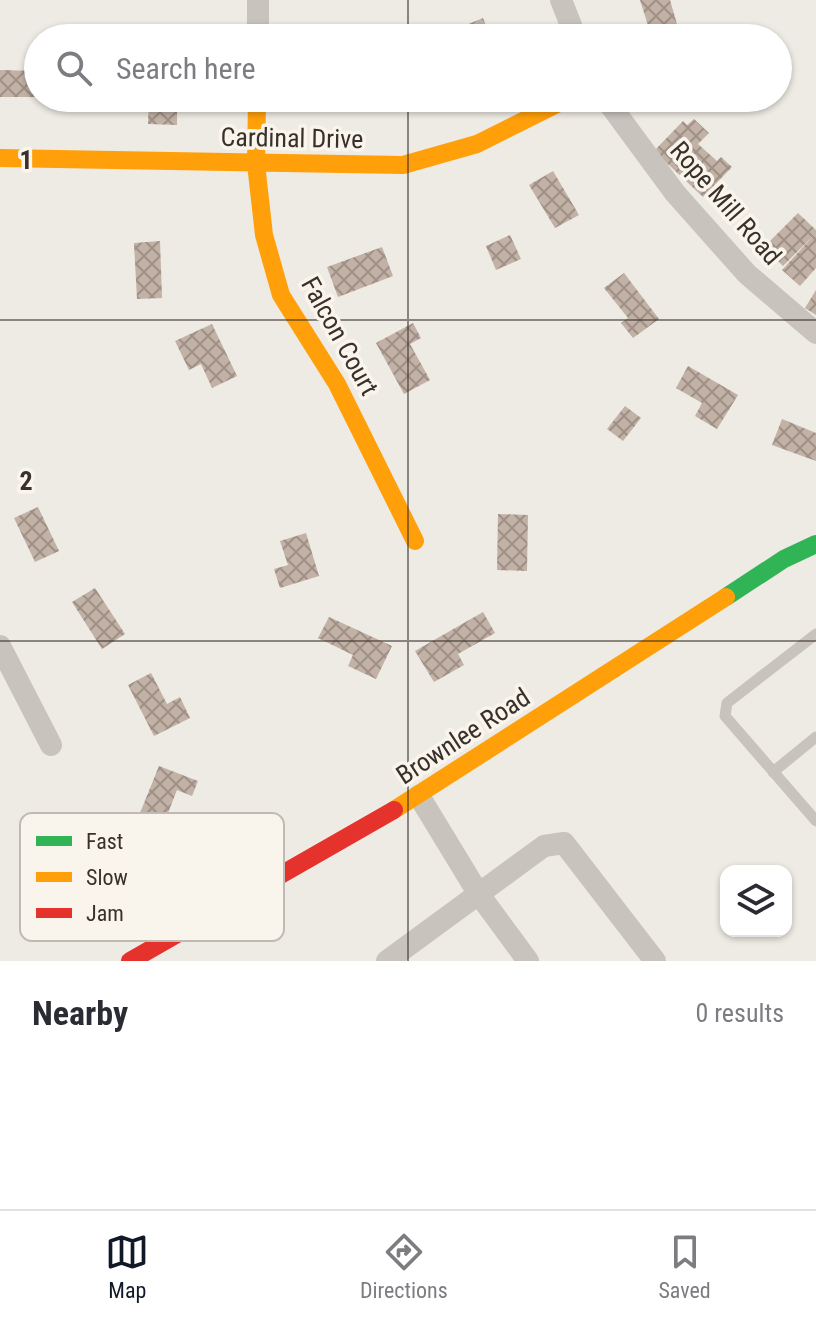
<!DOCTYPE html>
<html lang="en">
<head>
<meta charset="utf-8">
<style>
  body { margin:0; font-family:"Roboto Condensed",sans-serif; background:#f2f2f3; color:#2b2b33 }
  .controls { position:absolute; right:24px; bottom:24px; display:grid; overflow:hidden; border-radius:16px; box-shadow:0 2px 6px #0004 }
  .controls button { width:72px; height:72px; display:grid; place-items:center; padding:0; border:0; border-bottom:2px solid #e1e1e2; background:#fff; color:#2b2b33; font:40px sans-serif }
  .list { margin:0; padding:0; list-style:none }
  h2 { display:flex; justify-content:space-between; align-items:center; height:104px; margin:0; padding:0 32px; font-size:34px }
  h2 small { font-size:26px; font-weight:400; color:#7c7c81 }
  .icon { flex:none; width:44px; height:44px; fill:none; stroke:currentColor; stroke-width:2; stroke-linecap:round; stroke-linejoin:round }
  .map { position:relative; flex:none; width:816px; height:961px; overflow:hidden }
  .search { position:absolute; background:#fff; box-shadow:0 2px 6px #0004; left:24px; right:24px; top:24px; height:88px; display:flex; align-items:center; gap:20px; box-sizing:border-box; padding:0 28px; border-radius:44px; color:#7c7c81; font-size:30px }
  .sheet { height:248px; background:#fff }
  nav { display:flex; justify-content:space-around; align-items:center; box-sizing:border-box; height:112px; border-top:2px solid #e1e1e2; background:#fff; font-size:22px; color:#7c7c81 }
  nav a { display:grid; justify-items:center; gap:4px }
  nav .on { color:#111827 }
  .map>svg:first-child { display:block }
  .building { fill:url(#building-cross-hatch) }
  .lines { fill:none; stroke-linecap:round; stroke-linejoin:round }
  .lane { stroke:#c8c3bd; stroke-width:11 }
  .street { stroke:#c8c3bd; stroke-width:22 }
  .fast { stroke:#30b455; stroke-width:18 }
  .slow { stroke:#ff9f0a; stroke-width:18 }
  .jam { stroke:#e5322d; stroke-width:18 }
  .grid { fill:none; stroke:#39302a; stroke-width:2; stroke-opacity:0.55 }
  .labels { text-anchor:middle; stroke-width:7; stroke-linejoin:round; paint-order:stroke }
  .street-label { font-size:26px; fill:#39302a; stroke:#faf5ec }
  .key { fill:#faf5ec; stroke:#c0bab2; stroke-width:2 }
  .key-label { font-size:22px; fill:#39302a }
  .grid-label { font-size:26px; text-anchor:middle; font-weight:bold; fill:#39302a; stroke:#faf5ec; stroke-width:7; stroke-linejoin:round; paint-order:stroke }
</style>
</head>
<body>
<div class="map">
<svg width="816" height="961" viewBox="0 0 816 961">
  <defs>
    <pattern id="building-cross-hatch" width="8" height="8" patternUnits="userSpaceOnUse" patternTransform="scale(2)"><rect width="8" height="8" fill="#c2b1a5"/><path d="M0 0l8 8M0 8l8-8" fill="none" stroke="#9f9087"/></pattern>
  </defs>
  <rect width="100%" height="100%" fill="#eeebe4"/>
  <!-- building -->
  <path class="building" d="M640,0h30l11,38h-29z
    M483,18l8,20h-56z
    M0,70l38,1v26h-38z
    M149,98h28v27l-29,-1z
    M694,119l15,14 -11,11 19,17 4,-4 11,10 -29,30 -49,-46 29,-30 4,4z
    M553,171l26,44 -24,13 -26,-43z
    M798,213l18,17v38l-16,18 -18,-16 32,-35 -31,31 -19,-19z
    M510,235l11,24 -25,11 -10,-24z
    M160,241l2,57 -25,1 -3,-56z
    M382,247l11,29 -55,21 -11,-30z
    M624,273l35,46 -26,19 -12,-15 7,-5 -24,-30z
    M816,290v25l-11,-7z
    M413,323l8,15 -11,6 20,36 -26,14 -28,-51z
    M212,324l25,52 -25,12 -11,-24 -12,6 -14,-29z
    M688,366l50,29 -21,34 -22,-13 7,-13 -26,-15z
    M625,406l16,12 -18,23 -16,-12z
    M782,419l34,14v28l-44,-16z
    M38,507l21,44 -24,11 -21,-44z
    M498,514l30,1 -1,56 -30,-1z
    M306,533l13,43 -39,12 -6,-19 14,-4 -8,-24z
    M95,588l30,46 -23,15 -30,-47z
    M483,612l12,21 -37,21 6,11 -30,17 -19,-31z
    M329,617l63,29 -16,33 -28,-13 5,-11 -35,-17z
    M151,673l16,31 13,-7 10,21 -36,18 -26,-51z
    M159,766l39,15 -6,15 -15,-6 -15,38 -24,-10z"/>
  <g class="lines">
    <!-- lane -->
    <path class="lane" d="M816,634l-89,69 -2,13 91,105
      M773,772l43,-35"/>
    <!-- street -->
    <path class="street" d="M561,0l15,38
      M258,38v-38
      M605,98l70,95 72,81 69,59
      M0,646l51,99
      M419,796l59,97 50,68
      M387,961l157,-115 20,-3 91,118"/>
    <!-- fast -->
    <path class="fast" d="M726,597l58,-38 32,-15"/>
    <!-- slow -->
    <path class="slow" d="M257,98l-1,66 8,71 17,60 56,89 78,157
      M0,158l403,7 74,-21 92,-46
      M394,810l332,-213"/>
    <!-- jam -->
    <path class="jam" d="M130,961l264,-151"/>
  </g>
  <!-- grid -->
  <path class="grid" d="M408,0v38M408,98v863M0,320h816M0,641h816"/>
  <g class="labels">
    <!-- street labels -->
    <g class="street-label">
      <text transform="translate(292 138) rotate(1)" y="9">Cardinal Drive</text>
      <text transform="translate(726 203) rotate(49)" y="9">Rope Mill Road</text>
      <text transform="translate(340 336) rotate(61)" y="9">Falcon Court</text>
      <text transform="translate(463 736) rotate(-33)" y="9">Brownlee Road</text>
    </g>
  </g>
  <!-- legend -->
  <rect x="20" y="813" width="264" height="128" rx="12" class="key"/>
  <rect x="36" y="836" width="36" height="10" fill="#30b455"/>
  <rect x="36" y="872" width="36" height="10" fill="#ff9f0a"/>
  <rect x="36" y="908" width="36" height="10" fill="#e5322d"/>
  <g class="key-label">
    <text x="86" y="849">Fast</text>
    <text x="86" y="885">Slow</text>
    <text x="86" y="921">Jam</text>
  </g>
  <g class="grid-label">
    <text x="26" y="169">1</text>
    <text x="26" y="490">2</text>
  </g>
</svg>
<div class="controls">
<button><svg class="icon" aria-label="layers" viewBox="0 0 24 24"><path d="M12 4l9 5-9 5-9-5zM3 14l9 5 9-5"/></svg></button>
</div>
<div class="search"><svg class="icon" aria-label="search" viewBox="0 0 24 24"><circle cx="10" cy="10" r="6"/><path d="M15 15l6 6"/></svg>Search here</div>
</div>
<section class="sheet">
<h2>Nearby<small>0 results</small></h2>
<ul class="list">
</ul>
</section>
<nav>
<a class="on"><svg class="icon" aria-label="map" viewBox="0 0 24 24"><path d="M3 6l6-2 6 2 6-2v14l-6 2-6-2-6 2zM9 4v14M15 6v14"/></svg>Map</a>
<a><svg class="icon" aria-label="directions" viewBox="0 0 24 24"><path d="M12 3l9 9-9 9-9-9zM9 14v-3h6M13 9l2 2-2 2"/></svg>Directions</a>
<a><svg class="icon" aria-label="saved" viewBox="0 0 24 24"><path d="M7 4h10v16l-5-4-5 4z"/></svg>Saved</a>
</nav>
</body>
</html>
